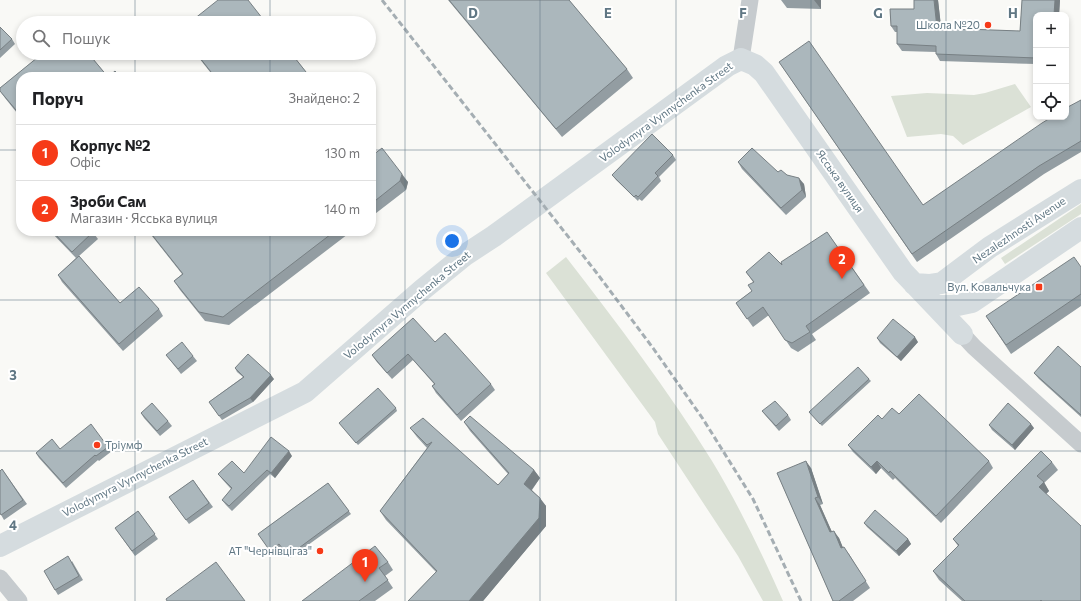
<!DOCTYPE html>
<html lang="uk">
<head>
<meta charset="utf-8">
<style>
  body { margin:0; font-family:Commissioner,sans-serif; background:#f2f2f2; color:#202124 }
  .controls { position:absolute; right:12px; top:12px; display:grid; overflow:hidden; border-radius:8px; box-shadow:0 2px 6px #0003 }
  .controls button { width:36px; height:36px; display:grid; place-items:center; padding:0; border:0; border-bottom:1px solid #e0e0e0; background:#fff; color:#202124; font:20px sans-serif }
  .you { position:absolute; left:452px; top:241px; width:14px; height:14px; margin:-10px; border:3px solid #fff; border-radius:50%; background:#1a73e8; box-shadow:0 0 0 6px #1a73e833 }
  .badge { display:grid; place-items:center; width:26px; height:26px; border-radius:50%; background:#f63a18; color:#fff; font-size:13px; font-weight:700 }
  .pin { position:absolute; translate:-50% -33px; filter:drop-shadow(0 1px 2px #0008) }
  .pin::after { content:''; position:absolute; top:21px; width:14px; height:12px; background:inherit; clip-path:polygon(0 0,100% 0,50% 100%) }
  .list { margin:0; padding:0; list-style:none }
  h2 { display:flex; justify-content:space-between; align-items:center; height:52px; margin:0; padding:0 16px; font-size:17px }
  h2 small { font-size:13px; font-weight:400; color:#757577 }
  .list li { display:grid; grid-template-columns:26px 1fr auto; gap:12px; align-items:center; box-sizing:border-box; height:56px; padding:0 16px; border-top:1px solid #e0e0e0 }
  .list b { display:block; font-size:15px; white-space:nowrap }
  .list p { margin:0; font-size:13px; white-space:nowrap; color:#757577 }
  .list em { font-size:13px; font-style:normal; color:#757577 }
  .icon { flex:none; width:22px; height:22px; fill:none; stroke:currentColor; stroke-width:2; stroke-linecap:round; stroke-linejoin:round }
  .map { position:relative; flex:none; width:1081px; height:601px; overflow:hidden }
  .search { position:absolute; background:#fff; box-shadow:0 2px 6px #0003; left:16px; top:16px; width:360px; height:44px; display:flex; align-items:center; gap:10px; box-sizing:border-box; padding:0 14px; border-radius:22px; color:#757577; font-size:15px }
  .panel { position:absolute; background:#fff; box-shadow:0 2px 6px #0003; left:16px; top:72px; width:360px; height:164px; border-radius:16px }
  .map>svg:first-child { display:block }
  .green { fill:#dbe1d6 }
  .lines { fill:none; stroke-linecap:round; stroke-linejoin:round }
  .minor { stroke:#c6cbce; stroke-width:17 }
  .secondary { stroke:#d5dcdf; stroke-width:22 }
  .rail { stroke:#a5aeb3; stroke-width:3; stroke-dasharray:6 3; stroke-linecap:butt }
  .wall { fill:#939da2 }
  .shaded-wall { fill:#788084 }
  .building { fill:#abb7bc; stroke:#788084 }
  .grid { fill:none; stroke:#607784; stroke-width:1; stroke-opacity:0.55 }
  .poi-dot { fill:#f63a18; stroke:#fff; stroke-width:1.5 }
  .labels { text-anchor:middle; stroke-width:4; stroke-linejoin:round; paint-order:stroke }
  .poi-label { font-size:11px; fill:#607784; stroke:#fff; text-anchor:end }
  .street-label { font-size:11px; fill:#607784; stroke:#fff }
  .grid-label { font-size:13px; text-anchor:middle; font-weight:bold; fill:#607784; stroke:#fff; stroke-width:4; stroke-linejoin:round; paint-order:stroke }
</style>
</head>
<body>
<div class="map">
<svg width="1081" height="601" viewBox="0 0 1081 601">
  <rect width="100%" height="100%" fill="#f9f9f6"/>
  <!-- green -->
  <path class="green" d="M1015,84l16,23 -68,38 -10,-9 -12,-2 -34,3 -16,-41 36,-3 47,2 11,-2z
    M1081,204v10l-76,50 -4,-6z
    M566,257c51,66 102,133 146,204 27,45 50,92 71,140h-20l-25,-45 -80,-122 -3,-12 -109,-149z"/>
  <g class="lines">
    <!-- minor -->
    <path class="minor" d="M741,59l9,-59
      M962,334l12,13 107,97
      M0,578l19,23"/>
    <!-- secondary -->
    <path class="secondary" d="M914,284l15,1 13,-2 48,-36 91,-57
      M937,306h16l19,-4 109,-74
      M0,546l305,-154 117,-102 43,-35 29,-19 233,-170 14,-7 14,6 9,8 139,199 59,62"/>
    <!-- rail -->
    <path class="rail" d="M382,0l214,272 57,76 50,71 50,80 48,102"/>
  </g>
  <!-- wall -->
  <path class="wall" d="M448,0h121l58,69 6,9 -71,59z
    M781,0h40v9l-34,-1z
    M914,0h24l3,28 79,3 2,-31h38l-1,15h-23v49l-96,-3 -4,-7v-2l-34,-1 -5,-7v-12h-2l-4,-6 -1,-17h24z
    M0,27l12,12 3,5 -15,14z
    M43,53h45l20,24 7,-6 6,6h-100v41l-16,-20 -5,-7v-3z
    M195,53h96l19,24h-96z
    M779,62l144,143 158,-105v52l-37,22 -127,88z
    M371,153l2,2 35,27 -2,8 -35,27z
    M673,155l3,5 -17,17 2,4 -19,20 -3,-2 -1,2 -22,-21 -4,-5z
    M738,162l40,10 9,3 17,9 2,13 -20,18 -44,-46z
    M50,231h42l6,8 -19,17 41,47 39,6 4,7 -40,35 -61,-69 -4,-7 18,-17z
    M148,231h204l-123,94 -24,-4 -25,-31 -6,-9 8,-7z
    M827,232l43,61 -58,41 4,6 -18,12 -7,-4 -22,-33 -16,12 -17,-24 16,-12 1,-9 -7,-10 36,-7z
    M1081,267v39l-70,48 -25,-38z
    M877,338l41,4 -17,19 -21,-18z
    M435,342l56,42 4,6 -34,31 -25,-28 -4,-7 2,-2 -21,-24 -21,19 -16,-18 -4,-6z
    M166,355l27,1 4,5 -16,13z
    M1081,367v50l-42,-38 -5,-6z
    M235,368l39,11 -21,23 -31,18 -13,-18 34,-25 -6,-5z
    M869,379l2,2 -49,45 -13,-14z
    M396,408l1,3 -39,34 -19,-22z
    M762,411l26,4 3,5 -12,11 -13,-15z
    M141,413l27,8 4,5 -12,10 -16,-18z
    M899,414l90,47 4,7 -52,55 -46,-45 -2,2 -12,-12 -5,6 -23,-22 -5,-7 34,-26z
    M464,422l70,48 6,8 -8,12 14,16v20l-63,75h-75l28,-29 -50,-52 -6,-9 47,-63 -10,-11 -7,-9 88,57 10,-11 -38,-43z
    M989,425l45,3 -19,22 -23,-20z
    M108,447l4,4 -13,10 -1,-1 -32,28 -27,-30 -3,-5 24,-4z
    M292,456l-17,22 -5,-4 -38,37 -6,-6 -4,-5 9,-11 -9,-10 -4,-5 26,-1z
    M1052,462l6,8 -14,13 5,8 -3,3 35,107h-119l-23,-21 -6,-9 25,-25 -5,-7z
    M811,468l12,36 -3,1 12,27 7,6 4,10 6,6 21,34 -17,13h-20l-56,-128z
    M2,469l25,35 -23,16 -4,-7z
    M193,480l20,27 -24,17 -20,-27z
    M328,483l23,31 -61,44 -9,-12 -9,7 -14,-19z
    M138,511l20,28 -23,17 -20,-28z
    M864,523l44,16 3,5 -12,12 -32,-29z
    M72,561l11,19 -25,15 -3,-5z
    M388,562l5,8 -8,6 8,12 -18,13h-73z"/>
  <!-- shaded-wall -->
  <path class="shaded-wall" d="M814,0h7v9z
    M934,0h4l4,34 -5,-6z
    M1055,0h5l-1,15h-5z
    M402,174l6,8 -2,8 -6,-9z
    M799,178l5,6 2,13 -4,-7z
    M915,337l3,5 -17,19 -4,-4z
    M271,375l3,4 -21,23 -3,-4z
    M1031,424l3,4 -19,22 -3,-5z
    M289,451l3,5 -17,22 -4,-5z
    M806,461l5,7 12,36 -5,-7z
    M877,461l4,7 -5,6 -5,-7z
    M534,470l6,8 -10,14 -6,-8z
    M1044,482l5,9 -4,4 -6,-8z
    M540,498l6,8v20l-63,75h-14z
    M815,498l5,7 15,34 -5,-7z
    M834,531l5,7 7,17 -5,-7z
    M908,539l3,5 -12,12 -3,-5z"/>
  <!-- building -->
  <path class="building" d="M218,0h30l18,23h-77z
    M449,0h120l58,69 -71,60z
    M914,0h20l3,28 83,3 2,-31h33l-1,15h-18v43l-100,-4v-8l-39,-2v-18h-6l-1,-17h24z
    M0,27l12,12 -12,11z
    M809,41l114,164 119,-82 10,-6h14v-9l15,-8v41l-42,25 -127,88 -133,-192z
    M43,53h45l20,24 7,-6 6,6h-100v39l-21,-25v-3z
    M196,53h95l19,24h-95z
    M652,134l21,21 -18,18 3,3 -20,21 -2,-2 -2,2 -22,-22z
    M382,148l20,26 -2,7 -29,23v-51l2,2z
    M752,148l26,24 3,-2 6,5 12,3 3,12 -21,18 -43,-46z
    M52,231h40l1,1 -21,20z
    M149,231h186l-112,86 -24,-5 -25,-31 9,-7z
    M827,232l37,53 -58,41 4,6 -18,11 -7,-3 -22,-33 -16,12 -11,-16 16,-12 -4,-6 6,-3 -8,-10 23,-20 13,13 -1,-3z
    M79,256l41,47 19,-16 20,22 -40,35 -61,-69z
    M1074,257l7,10v27l-75,51 -20,-29z
    M413,318l22,24 10,-9 46,51 -34,31 -25,-29 3,-2 -27,-30 -21,19 -15,-18z
    M893,319l22,18 -18,20 -20,-19z
    M182,342l11,14 -15,13 -12,-14z
    M1058,346l23,21v48l-47,-42z
    M248,354l23,21 -21,23 -31,18 -10,-14 35,-25 -9,-9z
    M858,367l11,12 -49,45 -11,-12z
    M378,388l18,20 -40,35 -17,-20z
    M919,394l70,67 -53,55 -46,-45 -1,2 -12,-12 -6,6 -23,-22 30,-30 4,4 10,-11 7,6z
    M775,401l13,14 -12,11 -14,-15z
    M152,403l16,18 -11,10 -16,-18z
    M1008,403l23,21 -19,21 -23,-20z
    M470,416l64,54 -10,14 16,14 -1,20 -70,83h-61l29,-30 -57,-60 52,-69 -5,3 -17,-17 13,-10 75,67 11,-12 -45,-51z
    M91,424l17,23 -12,9 -1,-1 -32,28 -27,-30 16,-14 8,10z
    M271,437l18,14 -18,22 -4,-3 -38,36 -7,-6 10,-12 -14,-14 14,-13 12,12z
    M1041,451l11,11 -15,14 7,6 -5,5 42,39v75h-39l-1,-1 -1,1h-75l-32,-30 26,-26 -6,-6z
    M806,461l12,36 -3,1 15,34 4,-1 7,17 3,-1 22,34 -27,20h-6l-56,-128z
    M2,469l21,31 -22,15 -1,-2v-42z
    M193,480l16,23 -23,17 -17,-23z
    M328,483l21,28 -61,45 -9,-12 -9,7 -12,-17z
    M875,510l33,29 -12,12 -32,-28z
    M138,511l17,23 -23,17 -17,-23z
    M375,546l13,16 -9,6 9,12 -29,21h-57z
    M68,556l11,20 -24,14 -11,-19z
    M216,562l29,39h-78l-1,-2z"/>
  <!-- grid -->
  <path class="grid" d="M135,0v23M270,0v23M405,0v601M540,0v601M676,0v601M811,0v601M946,0v601M135,53v24M270,53v24M0,150h21M371,150h710M135,231v370M270,231v370M0,300h1081M0,451h1081"/>
  <!-- markers -->
  <g class="poi-dot">
    <circle cx="988" cy="25" r="4"/>
    <rect x="1035" y="283" width="8" height="8" rx="2"/>
    <circle cx="97" cy="445" r="4"/>
    <circle cx="320" cy="551" r="4"/>
  </g>
  <g class="labels">
    <!-- poi labels -->
    <g class="poi-label">
      <text x="980" y="29">Школа №20</text>
      <text x="1031" y="291">Вул. Ковальчука</text>
      <text x="105" y="449" text-anchor="start">Тріумф</text>
      <text x="312" y="555">АТ "Чернівцігаз"</text>
    </g>
    <!-- street labels -->
    <g class="street-label">
      <text transform="translate(666 112) rotate(-36)" y="4">Volodymyra Vynnychenka Street</text>
      <text transform="translate(840 181) rotate(55)" y="4">Ясська вулиця</text>
      <text transform="translate(1019 230) rotate(-34)" y="4">Nezalezhnosti Avenue</text>
      <text transform="translate(407 305) rotate(-40)" y="4">Volodymyra Vynnychenka Street</text>
      <text transform="translate(135 477) rotate(-27)" y="4">Volodymyra Vynnychenka Street</text>
    </g>
  </g>
  <g class="grid-label">
    <text x="473" y="18">D</text>
    <text x="608" y="18">E</text>
    <text x="743" y="18">F</text>
    <text x="878" y="18">G</text>
    <text x="1013" y="18">H</text>
    <text x="13" y="380">3</text>
    <text x="13" y="530">4</text>
  </g>
</svg>
<div class="controls">
<button>+</button>
<button>−</button>
<button><svg class="icon" aria-label="locate" viewBox="0 0 24 24"><circle cx="12" cy="12" r="6"/><path d="M12 2v4M12 18v4M2 12h4M18 12h4"/></svg></button>
</div>
<div class="you"></div>
<div class="pin badge" style="left:365px;top:582px">1</div>
<div class="pin badge" style="left:842px;top:279px">2</div>
<div class="search"><svg class="icon" aria-label="search" viewBox="0 0 24 24"><circle cx="10" cy="10" r="6"/><path d="M15 15l6 6"/></svg>Пошук</div>
<section class="panel">
<h2>Поруч<small>Знайдено: 2</small></h2>
<ul class="list">
<li><span class="badge">1</span><div><b>Корпус №2</b><p>Офіс</p></div><em>130 m</em></li>
<li><span class="badge">2</span><div><b>Зроби Сам</b><p>Магазин · Ясська вулиця</p></div><em>140 m</em></li>
</ul>
</section>
</div>
</body>
</html>
